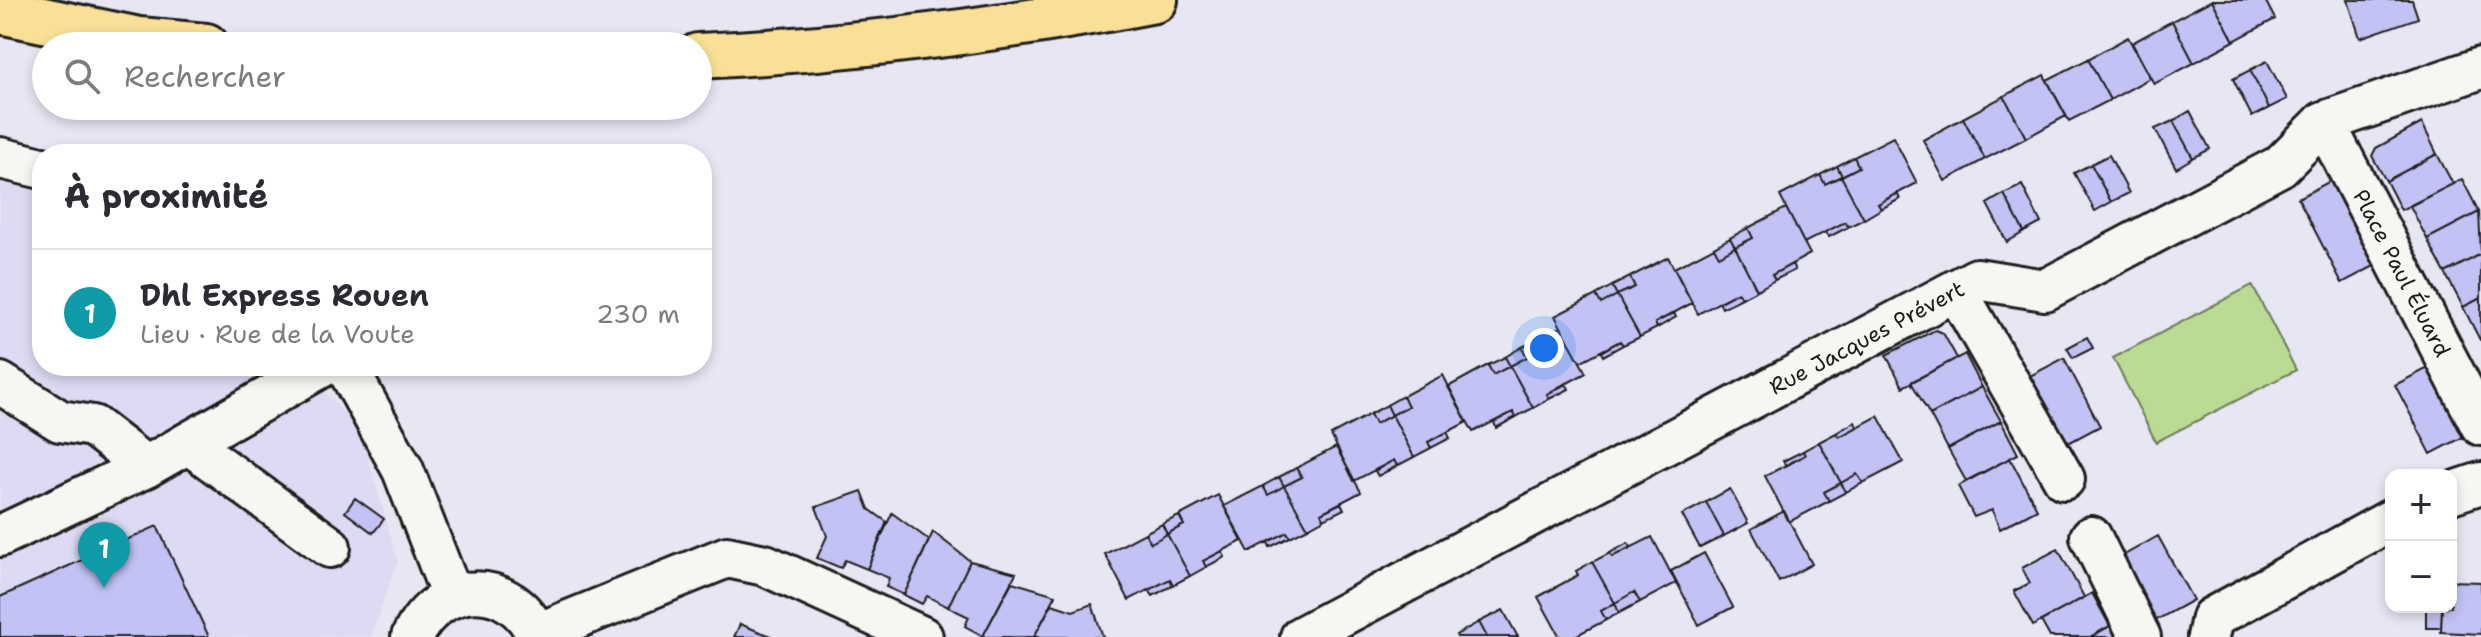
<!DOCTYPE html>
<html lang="fr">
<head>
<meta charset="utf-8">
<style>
  body { margin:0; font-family:"Shantell Sans",sans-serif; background:#f2f2f3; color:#2b2b33 }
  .controls { position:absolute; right:24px; bottom:24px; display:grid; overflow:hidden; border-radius:16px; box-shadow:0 4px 12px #0003 }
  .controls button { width:72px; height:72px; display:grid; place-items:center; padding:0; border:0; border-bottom:2px solid #e1e1e2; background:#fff; color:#2b2b33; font:40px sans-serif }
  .you { position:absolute; left:1544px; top:348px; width:28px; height:28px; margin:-20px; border:6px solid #fff; border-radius:50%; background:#1a73e8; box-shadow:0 0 0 12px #1a73e833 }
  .badge { display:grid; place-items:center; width:52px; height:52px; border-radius:50%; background:#1f6fb2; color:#fff; font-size:26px; font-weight:700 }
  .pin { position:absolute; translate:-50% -66px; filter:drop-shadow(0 2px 4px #0008) }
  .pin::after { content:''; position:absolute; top:42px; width:28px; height:24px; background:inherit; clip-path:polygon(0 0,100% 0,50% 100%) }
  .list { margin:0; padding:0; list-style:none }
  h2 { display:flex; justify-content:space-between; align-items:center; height:104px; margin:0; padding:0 32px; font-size:34px }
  h2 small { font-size:26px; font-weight:400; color:#7c7c81 }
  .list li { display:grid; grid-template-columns:52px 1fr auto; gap:24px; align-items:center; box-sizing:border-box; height:128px; padding:0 32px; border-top:2px solid #e1e1e2 }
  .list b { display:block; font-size:30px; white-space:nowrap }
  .list p { margin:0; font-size:26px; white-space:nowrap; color:#7c7c81 }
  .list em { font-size:26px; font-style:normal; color:#7c7c81 }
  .icon { flex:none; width:44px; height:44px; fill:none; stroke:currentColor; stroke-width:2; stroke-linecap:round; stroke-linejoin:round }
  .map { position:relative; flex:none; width:2481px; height:637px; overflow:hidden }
  .search { position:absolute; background:#fff; box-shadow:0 4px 12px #0003; left:32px; top:32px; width:680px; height:88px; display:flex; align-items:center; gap:20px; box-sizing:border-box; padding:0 28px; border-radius:44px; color:#7c7c81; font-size:30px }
  .panel { position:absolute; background:#fff; box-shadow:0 4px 12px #0003; left:32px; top:144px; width:680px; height:232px; border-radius:32px }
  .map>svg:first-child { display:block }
  .built { fill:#dcdbf3 }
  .green { fill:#bbdb94; stroke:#6c7c58; stroke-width:2 }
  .building { fill:#c3c2f4; stroke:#1c1c1c; stroke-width:2 }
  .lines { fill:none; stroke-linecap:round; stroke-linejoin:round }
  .minor-casing { stroke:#1c1c1c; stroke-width:46 }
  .highway-casing { stroke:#1c1c1c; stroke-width:50 }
  .minor { stroke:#f6f6f2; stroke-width:40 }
  .highway { stroke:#f9e096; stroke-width:44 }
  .labels { text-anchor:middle; stroke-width:8; stroke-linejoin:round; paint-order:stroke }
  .street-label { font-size:22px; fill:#1c1c1c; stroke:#f6f6f2 }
</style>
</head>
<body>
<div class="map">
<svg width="2481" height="637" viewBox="0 0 2481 637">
  <rect width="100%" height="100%" fill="#e7e6f3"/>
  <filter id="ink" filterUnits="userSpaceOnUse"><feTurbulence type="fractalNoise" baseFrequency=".0125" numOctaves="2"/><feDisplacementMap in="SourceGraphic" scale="16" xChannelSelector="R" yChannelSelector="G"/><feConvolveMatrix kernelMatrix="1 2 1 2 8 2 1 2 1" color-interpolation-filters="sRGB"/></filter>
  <g filter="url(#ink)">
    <!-- built -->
    <path class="built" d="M0,181l42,10v175h261l58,67 37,128 -27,76h-371z"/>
    <!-- green -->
    <path class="green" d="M2252,285l44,85 -140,72 -43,-84z"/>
    <!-- building -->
    <path class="building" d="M2212,0h53l10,19 -41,22z
      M2212,0l22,41 -40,22 -22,-42z
      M2348,0h64l6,18 -58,20z
      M2172,21l22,42 -40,21 -22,-41z
      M2128,37l22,41 -40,22 -22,-41z
      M2088,59l22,41 -41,21 -22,-41z
      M2267,61l20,38 -18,9 -19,-38z
      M2250,70l19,38 -17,9 -19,-38z
      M2044,75l22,41 -40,22 -22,-42z
      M2004,96l22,42 -41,21 -22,-41z
      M2190,111l20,38 -17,9 -20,-37z
      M1963,118l22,41 -40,22 -22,-41z
      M2173,121l20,37 -17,10 -21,-39z
      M2422,123l15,31 -51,27 -14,-25 4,-8z
      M1893,137l24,46 -39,21 3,5 -17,10 -23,-43 18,-9 -5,-10z
      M2437,154l16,30 -52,26 -15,-29z
      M2109,155l20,38 -18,9 -20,-38z
      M1854,157l5,10 -17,9 -5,-10z
      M2091,164l20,38 -16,9 -21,-38z
      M1837,166l5,10 -17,8 -5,-9z
      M1820,175l5,9 16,-8 23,43 -16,8 -3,-5 -41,21 -24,-47z
      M2336,178l44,85 -38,20 -44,-85z
      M2462,179l17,33 -52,27 -17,-33z
      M2022,185l19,38 -17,9 -20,-38z
      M1897,193l3,6 -19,10 -3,-5z
      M2004,194l20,38 -17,10 -20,-38z
      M1786,208l24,46 -38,21 3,5 -18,10 -22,-43 18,-9 -5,-10z
      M2479,212l2,42 -36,19 -18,-34z
      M1845,222l3,5 -19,10 -4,-5z
      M1748,228l5,10 -18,9 -5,-9z
      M1730,238l5,9 -16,9 -5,-9z
      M1714,247l5,9 16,-9 22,43 -15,8 -4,-6 -40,22 -24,-46z
      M2481,254v44l-18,9 -18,-34z
      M1668,257l24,46 -37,20 2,5 -17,9 -23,-42 18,-8 -5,-10z
      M1792,264l3,6 -20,10 -3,-5z
      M1630,277l5,10 -18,8 -5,-9z
      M1612,286l5,9 -16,9 -5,-9z
      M1738,292l4,6 -20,10 -3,-6z
      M1596,295l5,9 16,-9 23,42 -17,8 -3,-4 -40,21 -25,-46z
      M2481,298v42h-1l-17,-33z
      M1674,313l2,4 -19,11 -2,-5z
      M1561,327l25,46 -39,21 2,5 -16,9 -23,-42 17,-9 -5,-10z
      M1935,330l8,3 14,25 -54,29 -17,-32z
      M2087,337l6,11 -20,10 -6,-10z
      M1620,341l3,4 -20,11 -2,-4z
      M1522,347l5,10 -17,9 -5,-9z
      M1965,354l17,33 -52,28 -19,-33z
      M1505,357l5,9 -17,9 -5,-10z
      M2064,358l36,68 -39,21 -37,-68z
      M1488,365l5,10 17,-9 23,42 -17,9 -3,-5 -40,20 -25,-45z
      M2434,365l35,69 -38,20 -36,-69z
      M1443,375l24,47 -39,20 3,6 -17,9 -22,-42 16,-9 -5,-10z
      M1566,383l3,6 -20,10 -2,-5z
      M1982,387l19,34 -53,28 -18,-34z
      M1403,396l5,10 -16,9 -5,-10z
      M1387,405l5,10 -17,9 -5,-10z
      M1513,412l3,5 -20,11 -2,-6z
      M1370,414l5,10 17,-9 22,42 -17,9 -3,-6 -40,21 -23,-46z
      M1878,416l25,46 -40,21 -6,-9 -16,9 -22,-41 17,-9 3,4z
      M2001,421l17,33 -52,27 -18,-32z
      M1855,422l2,5 -18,10 -3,-4z
      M1447,432l3,6 -19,10 -3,-6z
      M1819,442l22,41 -17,9 5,9 -40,21 -24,-46 40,-21 -2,-4z
      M1336,447l25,45 -40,21 3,6 -16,9 -24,-42 18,-9 -6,-9z
      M1803,451l2,4 -19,11 -3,-5z
      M2010,458l27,51 -37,20 -8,-19 -18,7 -16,-31z
      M1394,460l3,6 -19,10 -3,-5z
      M1296,468l6,9 -18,9 -5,-9z
      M1857,474l6,9 -17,9 -5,-9z
      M1279,477l5,9 -16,9 -5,-9z
      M1841,483l5,9 -17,9 -5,-9z
      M1263,486l5,9 16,-9 24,42 -18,9 -3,-5 -38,20 -25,-46z
      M1730,489l18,34 -24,13 -18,-34z
      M862,491l7,18 18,13 -20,47 -22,-9 -4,8 -24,-10 10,-22 -11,-29z
      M1218,495l24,46 -39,20 3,6 -16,9 -23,-42 17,-9 -5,-9z
      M355,498l29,21 -11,14 -28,-21z
      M1706,502l18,34 -24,12 -18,-33z
      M1341,503l3,6 -20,10 -3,-6z
      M1784,511l28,53 -33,18 -28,-53z
      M892,513l37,27 -25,55 -18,-8 3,-9 -22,-9z
      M1179,516l5,9 -17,9 -5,-10z
      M1162,524l5,10 -16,9 -6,-10z
      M157,526l52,111h-209v-40z
      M933,532l37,29 -22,46 -21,-11 -5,8 -18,-9z
      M1287,532l3,5 -20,10 -2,-5z
      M1145,533l6,10 16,-9 23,42 -17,9 -3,-6 -41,21 -24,-46z
      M2158,536l35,64 -38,21 -34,-64z
      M1652,537l24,46 -36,19 -6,-10 -19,11 -23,-41 18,-9 2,4z
      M1628,543l3,4 -19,10 -2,-4z
      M2058,549l26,48 -51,29 -19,-35 16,-8 -8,-15z
      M1222,551l3,6 -19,10 -3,-6z
      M1704,553l29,54 -34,18 -28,-54z
      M970,561l46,12 -33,63 -18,-10 4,-9 -21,-10z
      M1592,562l23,41 -14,8 5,9 -33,17h-13l-22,-40 40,-22 -2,-4z
      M1170,579l3,6 -20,11 -4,-6z
      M2451,581l30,1v52l-40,-2 1,-25h9z
      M1012,582l44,13 -22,42h-48l-3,-1z
      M1634,592l6,10 -21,11 -4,-10z
      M2092,593l18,33 -20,11h-40l-9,-16z
      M1615,603l4,10 -13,7 -5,-9z
      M1052,604l21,7 19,-7 11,33h-69z
      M2426,607h16l-1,21h-15z
      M1503,610l15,27h-31l-8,-15z
      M1479,622l8,15h-30l-1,-2z
      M740,624l33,13h-39z
      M2110,626l6,11h-26z"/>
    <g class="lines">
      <!-- minor casing -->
      <g class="minor-casing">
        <g id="minor">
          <path id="s1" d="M2324,122l157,303"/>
          <path d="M0,158l42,10"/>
          <path d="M1956,290l108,189"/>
          <path d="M346,366l57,104 49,126"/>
          <path d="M0,383l60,38 33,5 53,41"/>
          <path d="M188,443l142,104"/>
          <path d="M2451,493l30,-10"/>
          <path d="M0,536l146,-69 177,-101"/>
          <path d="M2091,537l49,100"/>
          <path d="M537,634l190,-77 38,8 157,72"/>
          <path d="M412,637c27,-58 100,-61 126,0"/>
          <path id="s2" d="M1301,637l676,-358 68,11 235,-124 44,-44 157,-54"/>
          <path d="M2208,637l4,-19 179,-98"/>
        </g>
      </g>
      <!-- highway casing -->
      <g class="highway-casing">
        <path id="highway" d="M0,11l139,29 67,6
          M698,56c151,-7 309,-27 457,-56"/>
      </g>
      <!-- minor -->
      <use href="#minor" class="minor"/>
      <!-- highway -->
      <use href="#highway" class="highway"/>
    </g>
  </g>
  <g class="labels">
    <!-- street labels -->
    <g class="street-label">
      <text dy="8" stroke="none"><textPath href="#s1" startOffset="170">Place Paul Éluard</textPath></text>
      <text dy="8" stroke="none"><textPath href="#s2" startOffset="640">Rue Jacques Prévert</textPath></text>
    </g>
  </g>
</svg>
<div class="controls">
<button>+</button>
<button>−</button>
</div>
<div class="you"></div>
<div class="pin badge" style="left:104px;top:588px;background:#0f9aa8">1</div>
<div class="search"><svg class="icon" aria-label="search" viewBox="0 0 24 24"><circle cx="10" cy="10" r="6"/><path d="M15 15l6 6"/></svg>Rechercher</div>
<section class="panel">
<h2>À proximité<small></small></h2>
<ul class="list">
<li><span class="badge" style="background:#0f9aa8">1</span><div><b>Dhl Express Rouen</b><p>Lieu · Rue de la Voute</p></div><em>230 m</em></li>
</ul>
</section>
</div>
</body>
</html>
